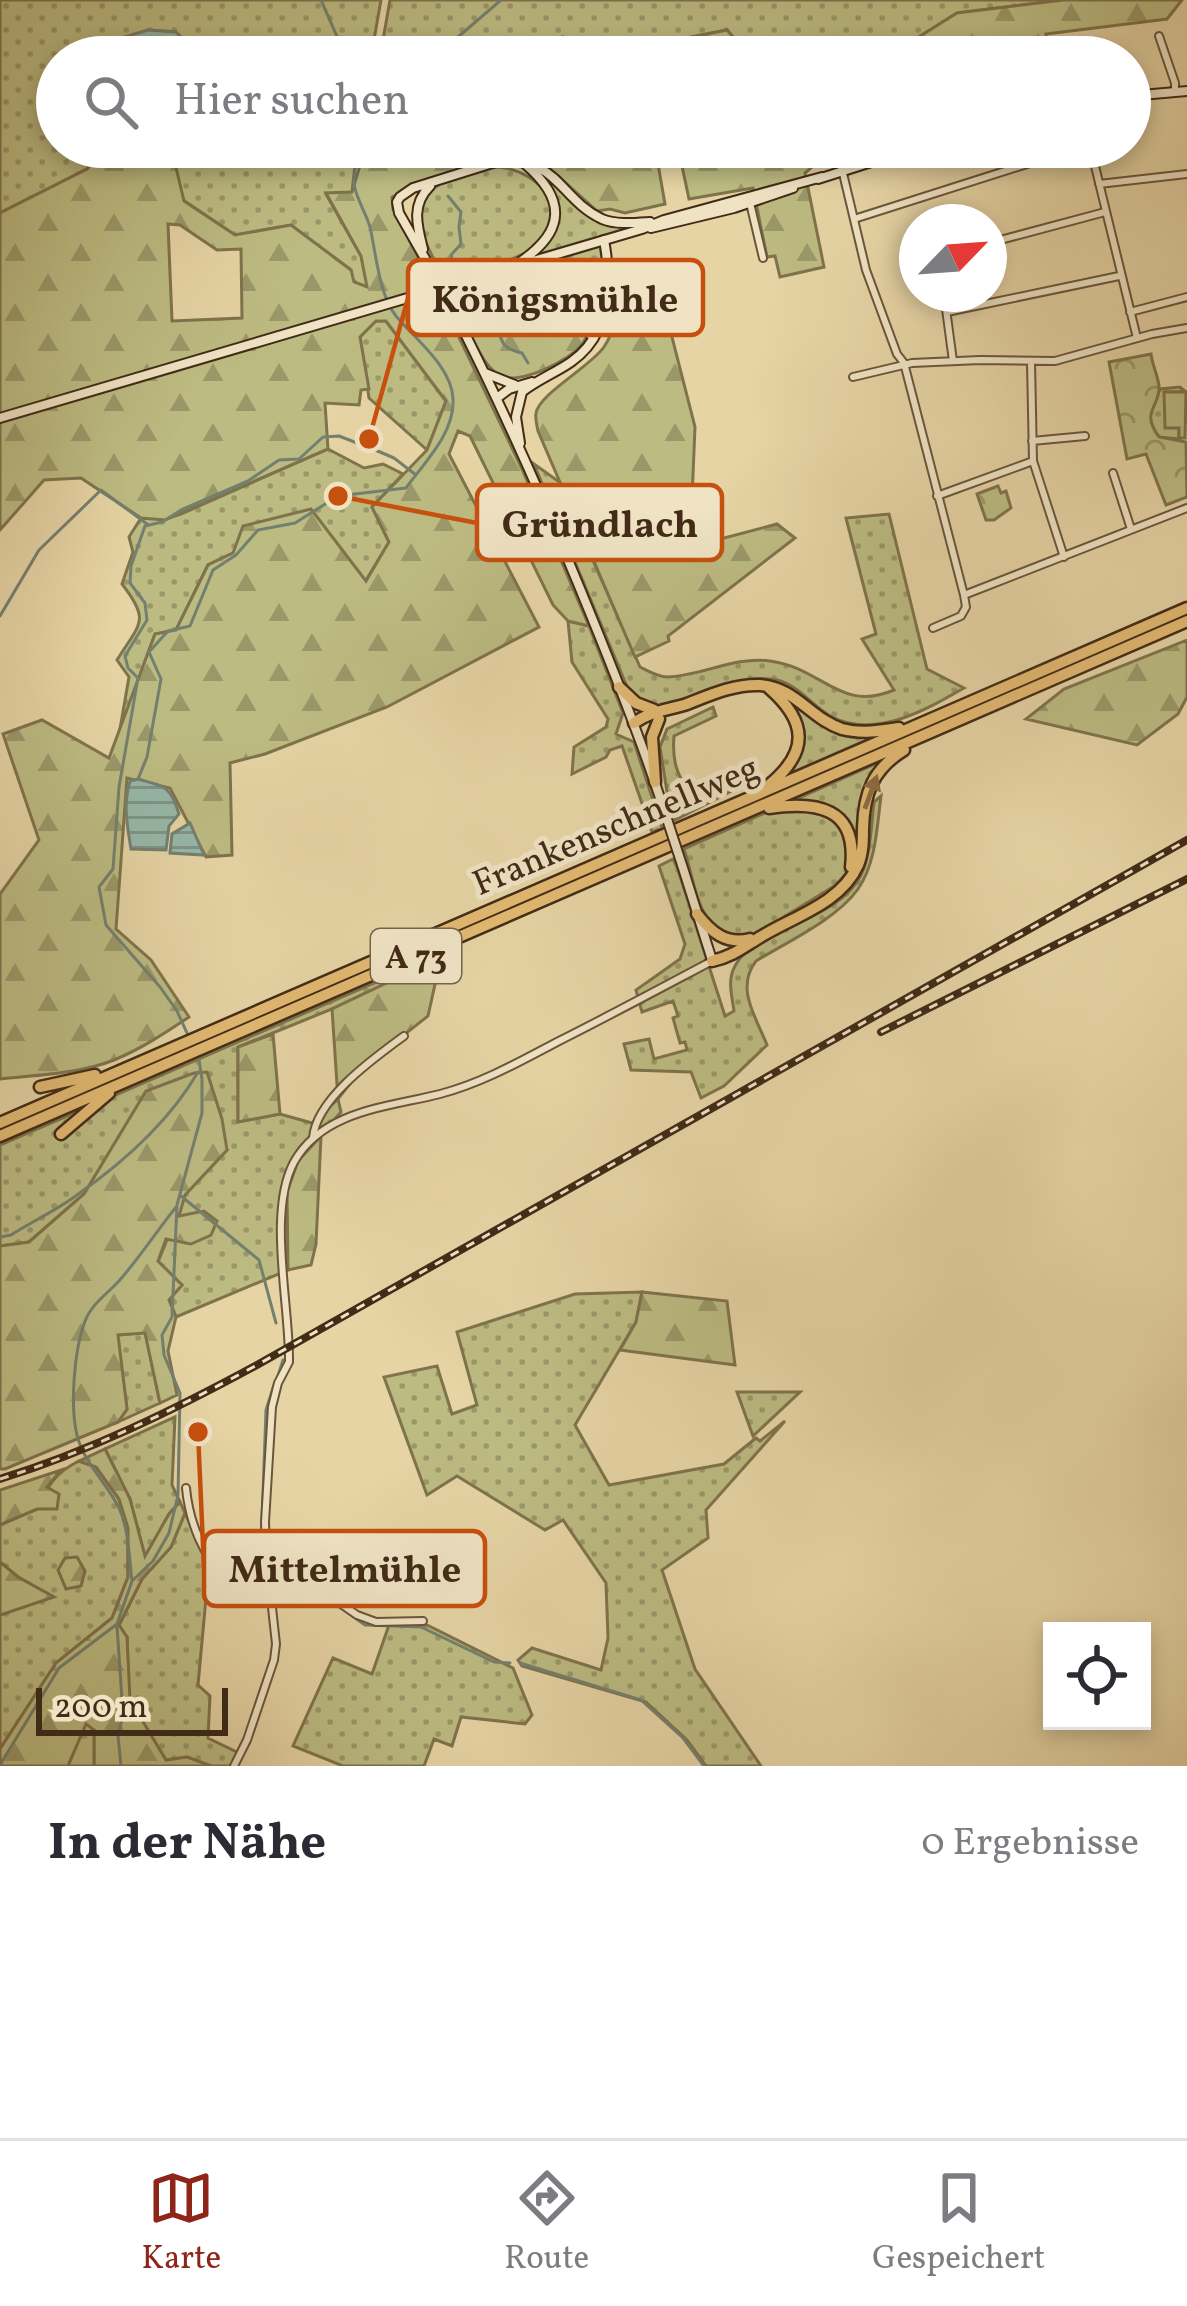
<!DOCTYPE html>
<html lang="de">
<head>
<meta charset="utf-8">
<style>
  body { margin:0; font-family:Vollkorn,serif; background:#f7f7f7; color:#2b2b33 }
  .controls { position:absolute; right:36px; bottom:36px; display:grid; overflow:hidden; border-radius:0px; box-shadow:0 6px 18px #0003 }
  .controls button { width:108px; height:108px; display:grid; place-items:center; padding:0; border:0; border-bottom:3px solid #e1e1e2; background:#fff; color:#2b2b33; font:60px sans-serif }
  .compass { position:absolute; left:899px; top:204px; width:108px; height:108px; border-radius:50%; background:#fff; box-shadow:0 6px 18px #0003; rotate:65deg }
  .scale { position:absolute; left:36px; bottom:30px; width:192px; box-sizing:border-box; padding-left:12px; border:6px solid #422b17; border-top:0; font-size:33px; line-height:42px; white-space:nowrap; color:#422b17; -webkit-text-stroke:9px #efe3c4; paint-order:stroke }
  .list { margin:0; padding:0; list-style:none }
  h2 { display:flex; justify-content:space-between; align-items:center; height:156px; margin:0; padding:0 48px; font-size:51px }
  h2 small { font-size:39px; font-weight:400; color:#7c7c81 }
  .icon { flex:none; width:66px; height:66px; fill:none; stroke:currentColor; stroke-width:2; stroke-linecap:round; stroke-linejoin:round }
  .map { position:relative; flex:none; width:1187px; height:1766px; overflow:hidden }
  .search { position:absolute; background:#fff; box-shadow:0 6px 18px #0003; left:36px; right:36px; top:36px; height:132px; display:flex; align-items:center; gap:30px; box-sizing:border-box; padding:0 42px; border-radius:66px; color:#7c7c81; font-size:45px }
  .sheet { height:372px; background:#fff }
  nav { display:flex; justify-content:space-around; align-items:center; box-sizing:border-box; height:168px; border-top:3px solid #e1e1e2; background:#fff; font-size:33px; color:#7c7c81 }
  nav a { display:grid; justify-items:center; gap:6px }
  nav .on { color:#8f2418 }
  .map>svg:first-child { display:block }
  .grass { fill:url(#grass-dots); stroke:#7f734c; stroke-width:3 }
  .forest { fill:url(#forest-firs); stroke:#7f734c; stroke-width:3; fill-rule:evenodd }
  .wetland { fill:url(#wetland-marsh); stroke:#7f734c; stroke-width:3 }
  .park { fill:url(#park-crowns); stroke:#7f734c; stroke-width:3 }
  .garden { fill:#bcbb82; stroke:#7f734c; stroke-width:3 }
  .water { fill:url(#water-rules); stroke:#74806f; stroke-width:3 }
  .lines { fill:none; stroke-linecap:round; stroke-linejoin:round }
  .stream { stroke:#74806f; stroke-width:3 }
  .minor-casing { stroke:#6b553a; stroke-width:10 }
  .tertiary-casing { stroke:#6b553a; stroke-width:10 }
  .secondary-casing { stroke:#422b17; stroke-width:12 }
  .motorway-casing { stroke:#422b17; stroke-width:15 }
  .minor { stroke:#efe3c4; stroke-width:6 }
  .tertiary { stroke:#efe3c4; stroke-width:6 }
  .secondary { stroke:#efe3c4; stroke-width:8 }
  .motorway { stroke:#e3ba72; stroke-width:10 }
  .rail-casing { stroke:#422b17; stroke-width:8 }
  .rail { stroke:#efe3c4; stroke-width:3; stroke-dasharray:9; stroke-linecap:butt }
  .secondary-bridge-casing { stroke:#422b17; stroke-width:12; stroke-linecap:butt }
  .secondary-bridge { stroke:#efe3c4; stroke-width:8 }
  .oneway { fill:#8a6b40 }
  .labels { text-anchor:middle; stroke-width:10; stroke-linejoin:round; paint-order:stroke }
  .shield { fill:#efe3c4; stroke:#76624b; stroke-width:3 }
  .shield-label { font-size:33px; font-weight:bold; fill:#422b17 }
  .street-label { font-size:36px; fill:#422b17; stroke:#efe3c4 }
  .leader { fill:none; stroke:#c7500e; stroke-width:4.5 }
  .callout-dot { fill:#c7500e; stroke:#efe3c4; stroke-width:4.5 }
  .callout { fill:#efe3c4; stroke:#c7500e; stroke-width:4.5 }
  .callout-label { font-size:39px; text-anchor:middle; font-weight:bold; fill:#422b17 }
</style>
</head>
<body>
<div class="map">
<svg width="1187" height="1766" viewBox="0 0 1187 1766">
  <defs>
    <pattern id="grass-dots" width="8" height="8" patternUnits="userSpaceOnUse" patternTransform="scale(3)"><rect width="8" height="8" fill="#bcbb82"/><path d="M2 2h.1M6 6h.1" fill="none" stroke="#9a9869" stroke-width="1.8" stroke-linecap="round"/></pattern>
    <pattern id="forest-firs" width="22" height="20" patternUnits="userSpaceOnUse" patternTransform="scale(3)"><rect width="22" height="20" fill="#bcbb82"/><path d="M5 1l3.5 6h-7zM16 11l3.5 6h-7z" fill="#9a9869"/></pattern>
    <pattern id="wetland-marsh" width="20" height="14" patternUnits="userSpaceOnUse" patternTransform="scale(3)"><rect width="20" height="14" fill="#bcbb82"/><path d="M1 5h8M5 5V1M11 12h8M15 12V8" fill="none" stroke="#9a9869"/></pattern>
    <pattern id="park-crowns" width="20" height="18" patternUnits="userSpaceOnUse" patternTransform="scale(3)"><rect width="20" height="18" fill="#bcbb82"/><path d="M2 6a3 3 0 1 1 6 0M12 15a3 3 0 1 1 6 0" fill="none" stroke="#9a9869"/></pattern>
    <pattern id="water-rules" width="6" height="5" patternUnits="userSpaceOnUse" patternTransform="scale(3)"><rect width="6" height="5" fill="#96b8aa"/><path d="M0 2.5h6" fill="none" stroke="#7c9689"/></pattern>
  </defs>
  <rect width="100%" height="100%" fill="#e6d4a5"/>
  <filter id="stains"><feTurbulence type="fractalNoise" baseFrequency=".00167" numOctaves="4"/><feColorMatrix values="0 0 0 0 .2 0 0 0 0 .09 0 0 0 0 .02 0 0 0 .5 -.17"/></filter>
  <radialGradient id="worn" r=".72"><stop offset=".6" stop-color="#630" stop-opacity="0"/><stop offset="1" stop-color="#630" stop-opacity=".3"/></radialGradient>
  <!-- grass -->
  <path class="grass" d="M0,0h381l-10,57h-222l32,-14 -5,-11 -27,-2 -28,8 -24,19h-40v90h47l-17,22 -87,44z
    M390,0h673l-106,13 -43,27 1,17h-142l-28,-6 -18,-21 -85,17 -80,-10 -23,20h-159z
    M171,147h186l-5,45 -26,2 35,62 7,31 -15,-5 -2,-12 -60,-45 -56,10 -52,-35z
    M363,147h87c-30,19 -55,20 -89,15z
    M498,167c44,4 74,45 37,79 -18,16 -67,27 -91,32 -7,-15 -16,-26 -21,-44 -16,-49 36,-62 75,-67z
    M542,172l56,48 41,5 -102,30c30,-32 22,-51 5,-83z
    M600,246l6,35 -6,31c-16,-33 -24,-47 -65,-46z
    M375,321h11l60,80 -19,49 -58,-52 -9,-61z
    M1180,387l6,5h-21l14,36v11l-20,-2c-16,-21 -7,-27 1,-48z
    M328,449l36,19 19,-4 20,10 -31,33 17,35 -24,40 -132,-29 -25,12 -32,65 -21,4 -35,95 9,-52 -12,-17c23,-37 34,-39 5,-76l11,-32 -4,-15 12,-19 24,1 16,-5z
    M534,464l24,17 82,186c8,4 18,10 27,10 35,-1 67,-21 103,-16 53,7 70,52 124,29l-32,-51 14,-5 -30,-116 43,-4 38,155 37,19c-38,22 -88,51 -132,29 -19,-10 -33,-32 -55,-37 -41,-9 -86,24 -128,27l-21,-18z
    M568,621l21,5 34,87 -7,21 18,8 28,86 -10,4 -30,-86 -12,4 -4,7 -34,17 2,-27 32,-20 2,-8 -36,-57z
    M780,694l42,27 58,13 -89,39c15,-31 18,-53 -11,-79z
    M713,707l3,9 -42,20c-2,23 2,39 17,58l47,-19 5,10 -68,35 -5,-9 -10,-64 7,-18z
    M882,761l-11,15 -13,84 -22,25 -80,49c-58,14 -59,-47 -72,-85z
    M881,796c-4,31 -5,67 -23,93 -21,30 -71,53 -102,72 -21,27 0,56 11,84l-43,41 -23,12 -10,-26 -60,-2 -7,-26 25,-5 5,20 33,-9 -2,-8 -5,1 -7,-25 5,-2 -5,-15 -31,11 -6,-22 44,-31 5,-15 -26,-78 14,-7 4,8 48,149 9,-5c-2,-15 -7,-31 1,-45 18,-37 104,-45 126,-91 10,-21 10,-49 13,-73z
    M432,958l1,3 -101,48 -94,38v75l42,-8 32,9 26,-24 3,13 -43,49 -11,31 1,78 -112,47 -7,-18 13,-14 -24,-23 27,-67 42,-45 -81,-58 -62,102 -55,48 -29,4v-101z
    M642,1292l-6,30 -61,103 34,60 115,-21 32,-26 4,3 25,-20 -79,89 2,28 -46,32 33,99 66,97h-55l-19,-26 -41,-38 -124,-36 -4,-6 14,-12 69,22 7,-32 -2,-55 -43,-63 -18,10 -88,-54 -30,19 -43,-118 53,-11 15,48 25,-9 -20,-73 118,-38z
    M145,1332l15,71 -42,19 9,-13 -10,-74z
    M737,1392h63l-47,44z
    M175,1417l-3,68 8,17 -11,12 -24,44 -15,-59 -25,-50z
    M79,1461l17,6 23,32 9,29v49l-16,41 -56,45 -56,86v-134l53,-18 -35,-20 -18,-15v-37l37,-16c10,-23 19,-37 42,-48z
    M185,1513l19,41 18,27 -15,6 -9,98 12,11 -2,42 33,16 -8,12h-22l-24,-9 -21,3 -37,-60 -2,-62 -8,-13 23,-46 29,-32z
    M389,1625h38l86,43 19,47 -7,9 -64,-7 -9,29 -18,-7 -10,27h-81l-50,-20 40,-88 39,16z"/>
  <!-- forest -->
  <path class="forest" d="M1063,0h119l-15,19 -121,15 3,19 -16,4h-118l-1,-17 43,-27z
    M727,30l18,21 28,6h-234l23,-20 80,10z
    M104,147h67l13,54 51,34 56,-10 60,45 3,12 13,5 -6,-31 -35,-63 26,-1 9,-30c34,5 59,4 89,-15h205l10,57 -40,9 -15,-4 -13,2 -51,-46 -24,-9 -36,3 -71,26 -23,12 1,12 53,101 76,159 67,157 -21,-5 -15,-16 -83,-169 -12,-5 -9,23 90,173 -152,80 -122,47 -35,9 2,92 -26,2 -36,-69 -43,-10 -11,151 35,31 38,57c-24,16 -48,32 -75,43 -35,14 -77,15 -114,19v-185l39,-54 -36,-106 39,-14 67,38 46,-124 21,-4 32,-65 25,-12 10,-27 68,-17 55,72 23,-39 -17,-35 55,-57 19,-49 -60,-80h-10l-16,16 9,52 -8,1 -2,15 -34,-2 3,46 -163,71 -24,-2 -60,-40 -37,2 -44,50v-317l87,-44zM168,224l12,1 37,25 24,-1 1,69 -70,3z
    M678,147h157l-30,26 19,94 -44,10 -5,-21 -8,1 -14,-69 -64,11z
    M538,273c38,1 70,31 45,70 -11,17 -66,44 -84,32 -22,-13 -35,-60 -47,-81l65,-18z
    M623,273l24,36 17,-3 31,121 -5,120 87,-23 18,14 -127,98 1,5 -34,16 -97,-226c-1,-5 -3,-13 -2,-18 3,-19 55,-47 68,-66 14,-21 15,-50 19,-74z
    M1187,640v57l-9,17 -41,31 -111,-26 38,-30z
    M433,961l6,5 -11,50 -66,52 -24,31 -6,-90z
    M273,1034l7,80 -42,8v-75z
    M207,1072l15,47 5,31 -42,45 -6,21 25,-5 13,10 -6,14 -20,9 -25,-5 -8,22 24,24 -13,15 7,17 -8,34 9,44 -17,8 -15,-70 -27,2 9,74 -9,13 -113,47h-5v-223l29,-4 55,-48 62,-103 48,-18z
    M321,1136l-5,108 -5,21 -23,5 -1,-78 11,-31z
    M642,1292l85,9 8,64 -115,-15 16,-28z
    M105,1449l25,50 15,57 24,-42 11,-12 5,11 -14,34 -29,32 -23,46 8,12 3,63 36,60 21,-3 24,9h-117v-36l-8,-5 -18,41h-68v-17l56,-86 56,-45 16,-41v-49l-9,-29 -23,-32 -17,-6z
    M61,1470l-14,17 12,7 -2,15h-20l-37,16v-35z
    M77,1557l8,14 -4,15 -15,3 -8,-19 7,-12z
    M0,1562l18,15 36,20 -54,18z"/>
  <!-- wetland -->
  <path class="wetland" d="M86,1724l8,6v36h-26z"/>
  <!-- park -->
  <path class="park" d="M1151,354c1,10 7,22 8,32 1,22 -19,25 0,51l27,5 1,55 -21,8 -20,-51 -19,5 -18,-97z
    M998,486l3,7 5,-2 5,17 -17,12h-8l-9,-26z"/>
  <!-- garden -->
  <path class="garden" d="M1164,392h22l-1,46h-6v-10h-14z"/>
  <!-- water -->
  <path class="water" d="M148,30l28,2 6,6 -1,5 -32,14h-52l24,-19z
    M138,779c27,8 32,6 41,35l-10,12 -3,24 -35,-1c-4,-24 -8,-45 -1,-68z
    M190,823l14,32 -34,-2 2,-19z"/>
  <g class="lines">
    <!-- stream -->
    <path class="stream" d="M321,0l25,57
      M418,57l40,-20 43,-37
      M386,147l5,13 38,1 1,2
      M448,196l13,16 -2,15 2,17 -10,11 3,10
      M469,296c7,7 16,14 23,22 13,17 2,29 30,35l6,10
      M373,449l21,9 22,17
      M0,616l39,-66 62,-60 46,34
      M138,779l9,-22 14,-78 -12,-27 19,-21 22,-5 23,-56 23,-15 22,-25 37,-7 43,-27 68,-8c18,-25 49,-55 47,-89 -1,-32 -38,-60 -57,-83 -17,-21 -20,-63 -26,-89 -4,-14 -14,-29 -16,-43 -1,-11 4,-26 5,-37
      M187,1033l-10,-22 -17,-24 -54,-62 -7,-38 14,-18 6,-82 19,-109 -10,-10 -3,-12 22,-36 -2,-17 -15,-20 1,-17 14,-40 17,-4 19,-12 67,-29 31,-21 20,-1 24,-22 16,-1 18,7
      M181,1196l78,64 17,63
      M0,1237l11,-2c22,-14 46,-25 66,-40 47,-33 92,-73 121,-123
      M278,1376l5,-16
      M261,1549l5,-139 8,-25
      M260,1571l1,-16
      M132,1581c-3,-24 -3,-51 -13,-73 -12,-25 -36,-46 -42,-73 -7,-28 -3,-83 7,-111 6,-19 22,-29 35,-43 20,-23 38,-50 57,-74
      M278,1584l29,1
      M320,1593l45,32 56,2 73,35 16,1
      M117,1626l6,89 -5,21 3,30
      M520,1663l121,37 42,38 21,28
      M0,1765l59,-97 58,-44 15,-43 21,-20 16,-28 9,-38 2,-102 -16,-38 -2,-20 10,-18 5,-112 25,-92v-34l-3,-19"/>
    <!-- minor casing -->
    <g class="minor-casing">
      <path id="minor" d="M1159,36l16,47v9
        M846,147l-7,7 2,11 25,105 31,84 7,9 60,232 2,12 -5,9 -28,12
        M1099,184l88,-10
        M750,203l13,55
        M854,219l195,-62 39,-5 6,10 43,176
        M989,243l116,-31
        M944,294l9,67
        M947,312l172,-36
        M1130,312l57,-15
        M1031,362l2,99 31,96
        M853,377l59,-14 68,-3 75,1 97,-27 35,-6
        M1032,441l53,-5
        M1113,473l18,56
        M937,496l96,-35
        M964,595l223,-87
        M313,1138c3,-39 61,-80 91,-102
        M186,1488c3,33 17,69 41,92l78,-1 52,36 19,7 47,-1
        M311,1581l52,-31"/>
    </g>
    <!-- tertiary casing -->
    <g class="tertiary-casing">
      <path id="tertiary" d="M234,1766l13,-26 27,-80 2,-16 -10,-91 -1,-31 7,-115 6,-24 11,-21c1,-56 -22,-150 5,-200 29,-52 95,-55 146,-68 42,-11 79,-32 117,-52 52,-26 104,-54 155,-81"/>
    </g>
    <!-- secondary casing -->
    <g class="secondary-casing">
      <path id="secondary" d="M1130,96l57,-5
        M818,179l101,-32
        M651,228l83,-20 59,-20
        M423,249c-6,-24 -12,-44 7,-63
        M520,262c46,-31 46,-63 5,-98
        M431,269l-32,-56 -2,-11 3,-5 13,-9 83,-26c62,-7 62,36 106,57 14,6 33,4 48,3
        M517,269c47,1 85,7 74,66
        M452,308c51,99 96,202 138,305 27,66 53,132 75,200
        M485,373l30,12
        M497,398l12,-9 23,-7
        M0,418l642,-189 22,-9 158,-43
        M520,443l-4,-26 6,-25c15,-12 33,-19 49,-30 40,-28 41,-79 33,-122
        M682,865l30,95"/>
    </g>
    <!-- motorway casing -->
    <g class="motorway-casing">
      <path id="motorway" d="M619,687l17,16 18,7
        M769,688c39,34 40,64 0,97
        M634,723c16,-12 34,-13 53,-19 23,-9 47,-20 73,-19 35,2 51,34 82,44 19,5 38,2 57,-1
        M655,782l-3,-45 7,-18
        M769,808c47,-7 89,-1 82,59
        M697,914c14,18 29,31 53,25
        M712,961c20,-4 33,-15 50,-25 33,-20 79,-33 96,-71 5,-12 5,-25 5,-37 1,-35 10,-59 41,-78
        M40,1087l55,-12
        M0,1123l1187,-515
        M61,1134l48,-41
        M0,1136l1187,-515"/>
    </g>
    <!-- minor -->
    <use href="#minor" class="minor"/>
    <!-- tertiary -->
    <use href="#tertiary" class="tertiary"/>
    <!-- secondary -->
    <use href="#secondary" class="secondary"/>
    <!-- motorway -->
    <use href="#motorway" class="motorway"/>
    <!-- rail casing -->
    <g class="rail-casing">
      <path id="rail" d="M881,1032l306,-153
        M0,1479c90,-28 174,-69 257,-114l930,-525"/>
    </g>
    <!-- rail -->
    <use href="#rail" class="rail"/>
    <!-- secondary-bridge casing -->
    <g class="secondary-bridge-casing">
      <path id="secondary-bridge" d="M431,269l21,39
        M665,813l17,52"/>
    </g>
    <!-- secondary-bridge -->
    <use href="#secondary-bridge" class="secondary-bridge"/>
  </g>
  <!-- one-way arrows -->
  <defs><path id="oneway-solid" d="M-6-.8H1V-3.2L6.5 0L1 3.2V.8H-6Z" transform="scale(3)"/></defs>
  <use class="oneway" href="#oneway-solid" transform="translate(871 792) rotate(-70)"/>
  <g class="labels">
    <!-- shield labels -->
    <rect class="shield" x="371" y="929" width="90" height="54" rx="9"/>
    <g class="shield-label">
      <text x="416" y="968">A 73</text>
    </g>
    <!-- street labels -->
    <g class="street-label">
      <text transform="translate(615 824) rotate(-23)" y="13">Frankenschnellweg</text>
    </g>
  </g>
  <!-- callouts -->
  <path class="leader" d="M369 439L408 298M338 496L477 523M198 1432L204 1568"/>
  <g class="callout-dot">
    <circle cx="369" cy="439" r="12"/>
    <circle cx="338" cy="496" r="12"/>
    <circle cx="198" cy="1432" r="12"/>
  </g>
  <g class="callout">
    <rect x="408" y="260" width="295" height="75" rx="12"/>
    <rect x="477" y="485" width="245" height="75" rx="12"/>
    <rect x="204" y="1531" width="281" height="75" rx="12"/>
  </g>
  <g class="callout-label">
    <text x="555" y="312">Königsmühle</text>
    <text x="600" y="537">Gründlach</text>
    <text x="345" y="1582">Mittelmühle</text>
  </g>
  <rect width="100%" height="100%" filter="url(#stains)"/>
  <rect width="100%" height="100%" fill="url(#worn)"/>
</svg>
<div class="controls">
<button><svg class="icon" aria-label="locate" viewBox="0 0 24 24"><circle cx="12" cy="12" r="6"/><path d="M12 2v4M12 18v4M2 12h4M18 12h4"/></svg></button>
</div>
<svg class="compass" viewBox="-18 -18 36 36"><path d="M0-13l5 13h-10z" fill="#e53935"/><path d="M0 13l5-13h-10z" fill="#7c7c81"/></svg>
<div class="scale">200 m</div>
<div class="search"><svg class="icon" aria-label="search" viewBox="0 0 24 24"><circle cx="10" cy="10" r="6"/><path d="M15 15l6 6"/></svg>Hier suchen</div>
</div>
<section class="sheet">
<h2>In der Nähe<small>0 Ergebnisse</small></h2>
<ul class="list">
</ul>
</section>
<nav>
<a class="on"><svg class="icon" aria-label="map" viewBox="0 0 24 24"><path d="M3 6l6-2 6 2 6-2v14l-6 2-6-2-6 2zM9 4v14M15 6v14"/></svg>Karte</a>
<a><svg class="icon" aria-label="directions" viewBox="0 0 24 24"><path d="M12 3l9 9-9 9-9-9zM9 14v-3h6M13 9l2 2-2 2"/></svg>Route</a>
<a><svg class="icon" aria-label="saved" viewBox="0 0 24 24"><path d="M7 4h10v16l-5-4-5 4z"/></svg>Gespeichert</a>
</nav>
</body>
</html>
